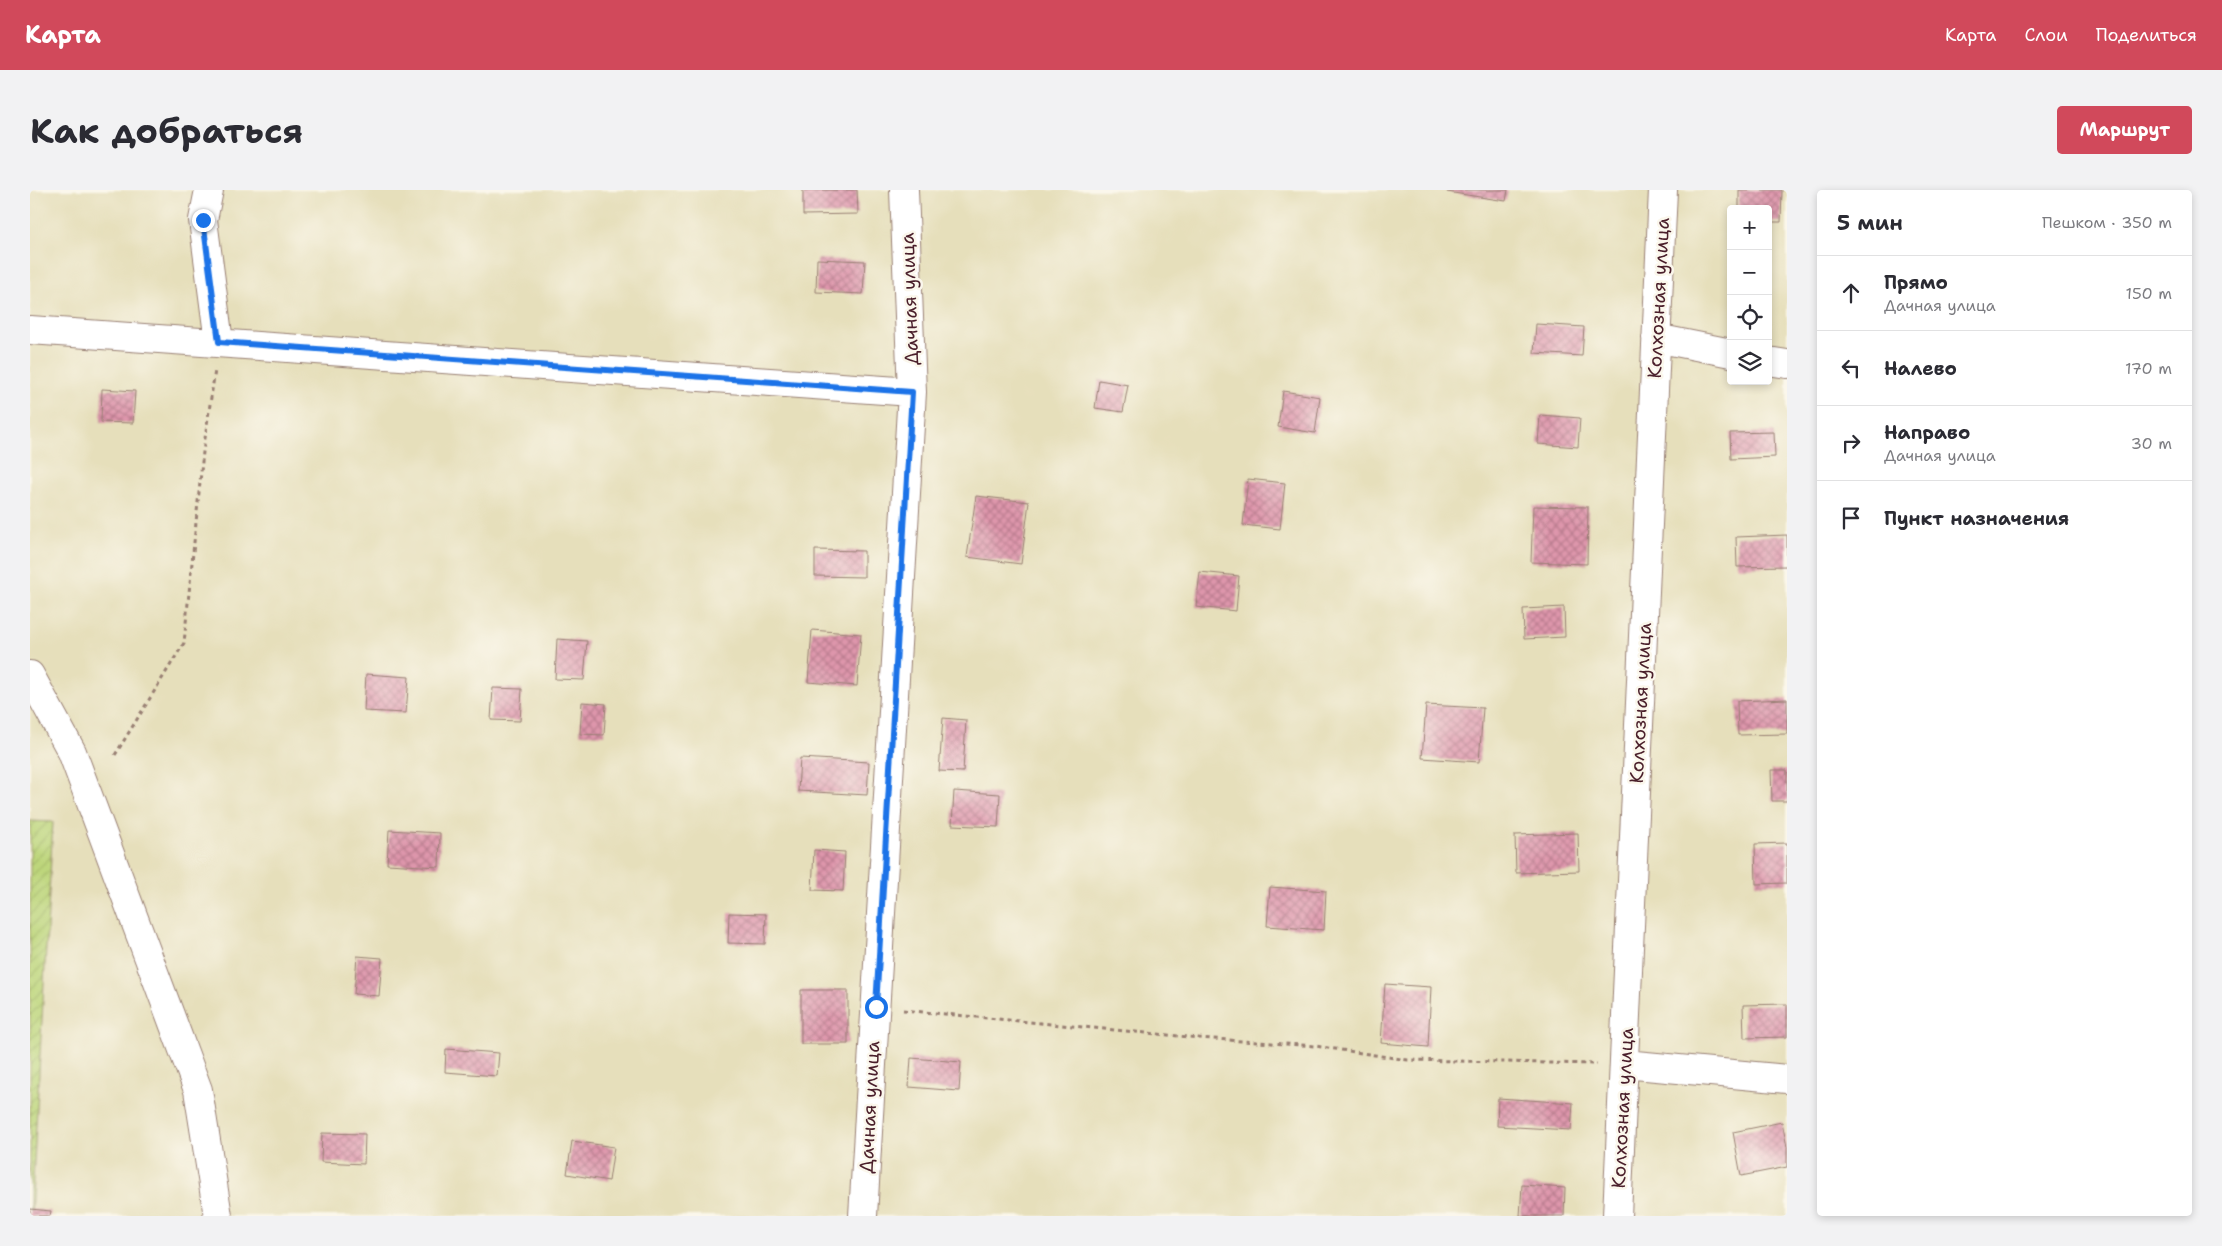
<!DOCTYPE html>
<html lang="ru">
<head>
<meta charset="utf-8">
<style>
  body { margin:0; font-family:"Shantell Sans",sans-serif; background:#f2f2f3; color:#2b2b33 }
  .controls { position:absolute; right:15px; top:15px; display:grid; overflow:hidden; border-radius:5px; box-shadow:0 2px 8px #0003 }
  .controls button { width:45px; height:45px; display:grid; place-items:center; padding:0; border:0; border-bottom:1px solid #e1e1e2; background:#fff; color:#2b2b33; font:25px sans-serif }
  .stop { position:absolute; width:15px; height:15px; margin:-11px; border:4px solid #1a73e8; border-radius:50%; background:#fff }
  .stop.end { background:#1a73e8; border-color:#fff; box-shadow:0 1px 5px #0008 }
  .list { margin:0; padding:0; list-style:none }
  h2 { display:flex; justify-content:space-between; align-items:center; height:65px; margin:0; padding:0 20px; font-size:21px }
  h2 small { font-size:16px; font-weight:400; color:#7c7c81 }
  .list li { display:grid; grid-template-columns:32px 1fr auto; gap:15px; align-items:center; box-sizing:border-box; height:75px; padding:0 20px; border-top:1px solid #e1e1e2 }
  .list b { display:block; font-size:19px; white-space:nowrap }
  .list p { margin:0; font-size:16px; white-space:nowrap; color:#7c7c81 }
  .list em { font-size:16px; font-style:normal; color:#7c7c81 }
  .icon { flex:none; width:28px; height:28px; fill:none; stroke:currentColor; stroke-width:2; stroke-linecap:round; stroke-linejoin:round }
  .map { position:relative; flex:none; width:1757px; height:1026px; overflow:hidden; border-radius:5px }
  header { display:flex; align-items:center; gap:30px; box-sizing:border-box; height:70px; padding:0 25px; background:#d1495b; color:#fff }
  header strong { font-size:24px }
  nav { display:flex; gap:28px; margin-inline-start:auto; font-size:18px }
  .intro { display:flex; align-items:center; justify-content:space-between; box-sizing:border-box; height:120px; padding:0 30px }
  h1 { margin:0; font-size:35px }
  .button { padding:12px 22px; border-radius:5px; background:#d1495b; color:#fff; font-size:18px; font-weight:700 }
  main { display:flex; gap:30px; padding:0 30px }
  aside { flex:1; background:#fff; border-radius:5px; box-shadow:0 2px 8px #0003 }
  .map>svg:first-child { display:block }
  .garden { fill:url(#garden-furrows); stroke:#847a53 }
  .building { fill:url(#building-cross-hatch) }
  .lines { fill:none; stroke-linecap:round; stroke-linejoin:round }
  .minor-casing { stroke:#987f73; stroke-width:30 }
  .path { stroke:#987f73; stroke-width:3; stroke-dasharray:4 4; stroke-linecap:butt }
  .minor { stroke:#fff; stroke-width:28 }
  .route { stroke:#1a73e8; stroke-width:6 }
  .labels { text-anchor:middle; stroke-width:5; stroke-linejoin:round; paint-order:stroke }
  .street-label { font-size:19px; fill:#4a1f2b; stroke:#fbf7ec }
</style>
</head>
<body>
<header>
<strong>Карта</strong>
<nav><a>Карта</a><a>Слои</a><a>Поделиться</a></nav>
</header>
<div class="intro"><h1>Как добраться</h1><a class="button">Маршрут</a></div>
<main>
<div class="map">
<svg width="1757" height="1026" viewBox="0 0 1757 1026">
  <defs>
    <pattern id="garden-furrows" width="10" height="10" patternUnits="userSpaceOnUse" patternTransform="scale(1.25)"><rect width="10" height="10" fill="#bdd67b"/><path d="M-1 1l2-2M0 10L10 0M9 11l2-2" fill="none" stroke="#a4b76a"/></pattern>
    <pattern id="building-cross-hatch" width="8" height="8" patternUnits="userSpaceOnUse" patternTransform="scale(1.25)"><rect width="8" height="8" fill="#de96ac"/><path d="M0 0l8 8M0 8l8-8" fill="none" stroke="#b67a8c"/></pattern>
  </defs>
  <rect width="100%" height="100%" fill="#fbf7ec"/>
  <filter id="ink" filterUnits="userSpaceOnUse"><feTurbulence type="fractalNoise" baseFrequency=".02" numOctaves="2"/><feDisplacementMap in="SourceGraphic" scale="10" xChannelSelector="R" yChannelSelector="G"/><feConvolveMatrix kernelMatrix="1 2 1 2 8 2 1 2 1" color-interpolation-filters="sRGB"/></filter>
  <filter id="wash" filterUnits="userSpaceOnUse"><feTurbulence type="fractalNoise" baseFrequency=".0096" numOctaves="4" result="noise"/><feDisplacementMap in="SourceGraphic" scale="20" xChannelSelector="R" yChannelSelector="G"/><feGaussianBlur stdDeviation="1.12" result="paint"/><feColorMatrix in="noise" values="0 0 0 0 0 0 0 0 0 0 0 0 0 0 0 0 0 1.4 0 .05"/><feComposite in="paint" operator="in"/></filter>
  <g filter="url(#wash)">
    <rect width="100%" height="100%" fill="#e6dfbb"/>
    <!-- garden -->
    <path class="garden" d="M0,631l23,1 -22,394h-1z"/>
    <g id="blocks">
      <!-- building -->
      <path class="building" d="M773,0h54l1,24 -55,1z
        M1417,0h61l-2,11 -59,-9z
        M1709,0h43l-1,32h-13v-13h-29z
        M787,69l48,2 -2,33 -47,-2z
        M1506,134l48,3 -2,29 -48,-3z
        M1069,190l29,5 -5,27 -28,-4z
        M72,199l33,2 -2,32 -32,-1z
        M1253,201l37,6 -5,36 -37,-6z
        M1510,225l40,3 -2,29 -40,-3z
        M1744,242l1,25 -44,2 -1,-26z
        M1218,289l37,4 -5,46 -37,-4z
        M946,306l53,6 -8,62 -54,-7z
        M1503,316l55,1 -1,57 -56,-2z
        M1757,345v31l-50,1 -1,-30z
        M785,360l49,1v26l-49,-1z
        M1170,382l39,4 -3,35 -40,-4z
        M1534,417l1,30 -41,2 -1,-30z
        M782,440l49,4 -4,52 -49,-4z
        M527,449l30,2 -3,39 -29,-1z
        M336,484l43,3 -3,36 -42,-2z
        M463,498l29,1 -2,32 -29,-1z
        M1757,509v35l-49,1 -1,-34z
        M552,512l24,2 -2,31 -24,-1z
        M1396,515l57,3 -4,54 -57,-4z
        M913,528l23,2 -3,52 -24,-1z
        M770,568l69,4 -2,33 -69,-4z
        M1741,580h16v31h-15z
        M924,601l46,3 -2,33 -46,-2z
        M359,640l51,3 -1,34 -52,-3z
        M1548,643l1,38 -63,2 -1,-38z
        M1757,653v40l-31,1 -1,-40z
        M784,660l31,2 -2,39 -31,-1z
        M1240,697l56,4 -2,39 -57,-4z
        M699,723l37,1 -1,30 -37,-1z
        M327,766l25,2 -3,38 -25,-2z
        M1355,794l46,3 -3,60 -47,-4z
        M771,800h47v54h-47z
        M1757,814v33l-43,1 -1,-33z
        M416,859l53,4 -2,23 -52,-4z
        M881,868l50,4 -2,29 -50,-4z
        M1468,908l75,5 -2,27 -74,-4z
        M1752,932l5,25v20l-46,9 -8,-44z
        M292,943l43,1 -1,30 -43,-2z
        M542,951l42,6 -5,34 -42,-7z
        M1492,995l43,3 -1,28h-44z
        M0,1019l21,2 -1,5h-20z"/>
    </g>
  </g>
  <g filter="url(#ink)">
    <use href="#blocks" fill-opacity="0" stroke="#987f73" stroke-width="1"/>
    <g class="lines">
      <!-- minor casing -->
      <g class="minor-casing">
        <path id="minor" d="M179,0l-6,30 16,122
          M0,140l882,62
          M1626,148l75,15
          M1738,171l19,3
          M0,485l42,77 126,338 20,126
          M1594,874l163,15
          M833,1026l49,-824 -8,-202
          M1587,1026l46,-1026"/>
      </g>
      <!-- path -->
      <path class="path" d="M85,565l69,-112 19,-191 12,-82
        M873,820l296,28 116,8 93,14 189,4"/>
      <!-- minor -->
      <use href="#minor" class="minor"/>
    </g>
  </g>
  <g class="lines" filter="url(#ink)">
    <!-- route -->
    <path class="route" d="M173,30l16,122 693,50 -36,615"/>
  </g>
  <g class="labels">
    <!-- street labels -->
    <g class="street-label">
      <text transform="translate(1628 108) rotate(-87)" y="7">Колхозная улица</text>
      <text transform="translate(879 109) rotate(-92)" y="7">Дачная улица</text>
      <text transform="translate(1610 513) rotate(-87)" y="7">Колхозная улица</text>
      <text transform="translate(839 917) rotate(-87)" y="7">Дачная улица</text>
      <text transform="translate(1592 918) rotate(-87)" y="7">Колхозная улица</text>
    </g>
  </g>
</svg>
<div class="controls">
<button>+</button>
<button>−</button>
<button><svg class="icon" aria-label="locate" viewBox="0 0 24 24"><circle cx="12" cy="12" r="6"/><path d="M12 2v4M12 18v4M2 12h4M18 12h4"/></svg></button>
<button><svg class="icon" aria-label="layers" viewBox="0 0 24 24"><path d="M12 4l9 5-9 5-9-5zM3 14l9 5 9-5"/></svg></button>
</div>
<div class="stop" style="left:846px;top:817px"></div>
<div class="stop end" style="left:173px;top:30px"></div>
</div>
<aside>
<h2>5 мин<small>Пешком · 350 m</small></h2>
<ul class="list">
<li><svg class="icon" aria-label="ahead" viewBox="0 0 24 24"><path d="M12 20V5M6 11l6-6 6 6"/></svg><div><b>Прямо</b><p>Дачная улица</p></div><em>150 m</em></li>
<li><svg class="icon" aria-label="left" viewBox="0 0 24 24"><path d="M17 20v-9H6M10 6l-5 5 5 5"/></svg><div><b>Налево</b></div><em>170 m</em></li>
<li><svg class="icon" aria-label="right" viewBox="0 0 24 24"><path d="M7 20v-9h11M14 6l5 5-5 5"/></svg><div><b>Направо</b><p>Дачная улица</p></div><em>30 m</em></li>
<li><svg class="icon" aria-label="arrive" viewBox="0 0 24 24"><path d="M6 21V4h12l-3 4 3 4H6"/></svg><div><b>Пункт назначения</b></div></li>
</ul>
</aside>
</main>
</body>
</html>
